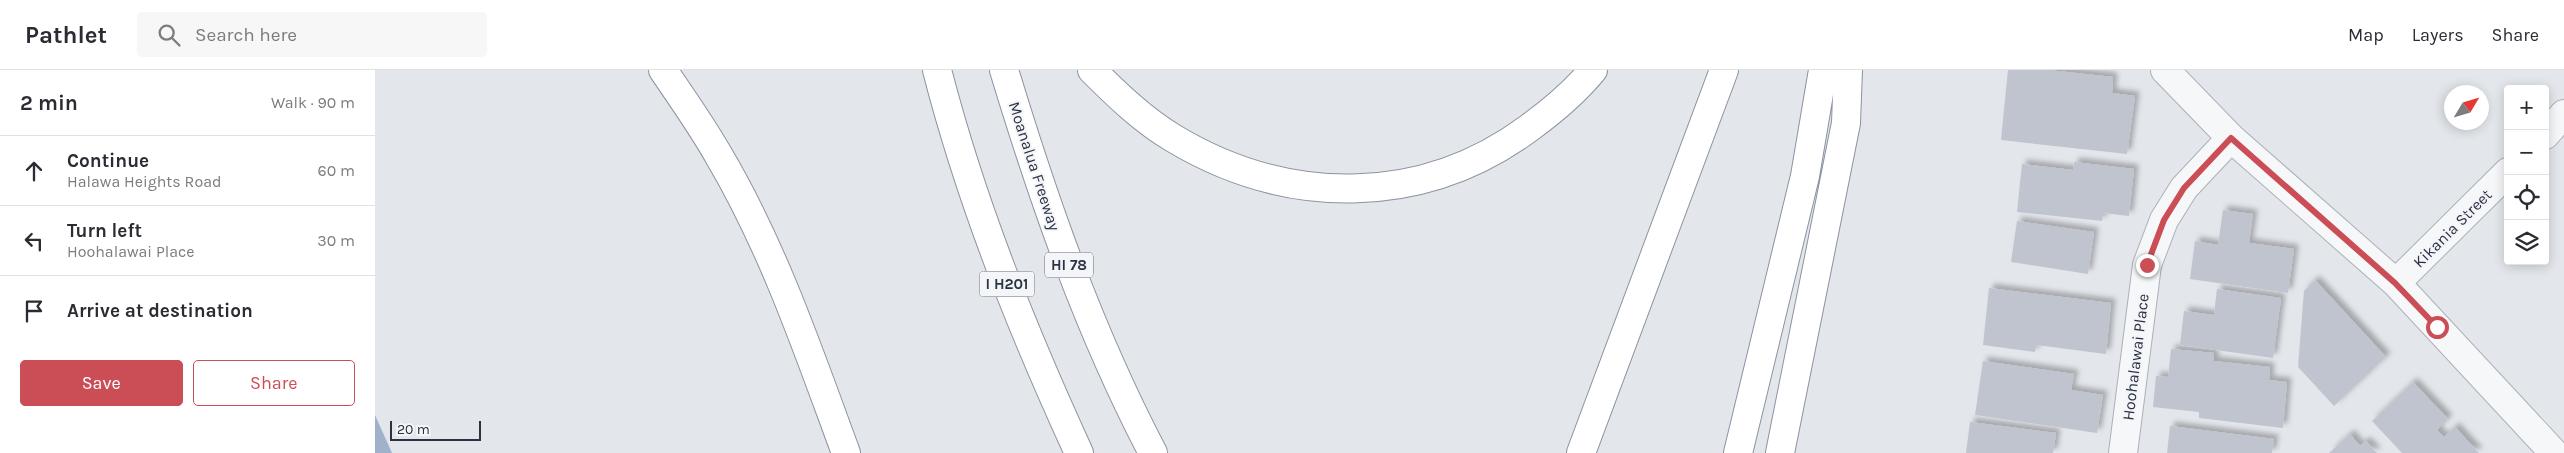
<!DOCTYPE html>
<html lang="en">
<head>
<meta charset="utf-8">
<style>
  body { margin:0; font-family:Karla,sans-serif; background:#f7f7f7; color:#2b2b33 }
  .controls { position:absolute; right:15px; top:15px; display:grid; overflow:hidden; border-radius:5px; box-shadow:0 2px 12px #0003 }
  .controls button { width:45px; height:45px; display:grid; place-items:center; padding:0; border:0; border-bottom:1px solid #e1e1e2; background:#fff; color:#2b2b33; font:25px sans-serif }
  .compass { position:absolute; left:2069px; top:15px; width:45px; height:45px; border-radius:50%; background:#fff; box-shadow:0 2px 12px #0003; rotate:52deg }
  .scale { position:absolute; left:15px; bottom:12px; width:91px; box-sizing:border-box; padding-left:5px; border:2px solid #2b3243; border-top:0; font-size:14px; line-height:18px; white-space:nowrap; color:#2b3243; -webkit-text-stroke:4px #f3f5f8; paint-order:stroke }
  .stop { position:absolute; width:15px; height:15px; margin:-11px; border:4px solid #cb4d56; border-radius:50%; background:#fff }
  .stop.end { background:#cb4d56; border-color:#fff; box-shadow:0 1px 5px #0008 }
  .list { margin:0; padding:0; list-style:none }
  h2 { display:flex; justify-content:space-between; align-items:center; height:65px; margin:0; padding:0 20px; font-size:21px }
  h2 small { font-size:16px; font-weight:400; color:#7c7c81 }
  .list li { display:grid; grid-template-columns:32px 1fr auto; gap:15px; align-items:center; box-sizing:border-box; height:70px; padding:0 20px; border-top:1px solid #e1e1e2 }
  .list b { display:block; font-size:19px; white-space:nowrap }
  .list p { margin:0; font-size:16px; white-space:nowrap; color:#7c7c81 }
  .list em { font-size:16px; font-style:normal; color:#7c7c81 }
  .actions { display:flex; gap:10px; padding:15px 20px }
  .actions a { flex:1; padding:11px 0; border:1px solid #cb4d56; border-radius:5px; text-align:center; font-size:18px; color:#cb4d56 }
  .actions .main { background:#cb4d56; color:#fff }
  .icon { flex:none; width:28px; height:28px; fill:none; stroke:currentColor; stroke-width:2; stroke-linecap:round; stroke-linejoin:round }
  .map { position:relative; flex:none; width:2189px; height:383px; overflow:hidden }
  header { display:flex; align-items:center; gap:30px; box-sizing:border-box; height:70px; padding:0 25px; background:#fff; border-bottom:1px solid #e1e1e2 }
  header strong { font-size:24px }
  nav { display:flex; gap:28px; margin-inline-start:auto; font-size:18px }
  .search { width:350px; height:45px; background:#f7f7f7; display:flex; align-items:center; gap:12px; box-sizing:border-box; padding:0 18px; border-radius:5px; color:#7c7c81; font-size:19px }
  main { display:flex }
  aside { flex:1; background:#fff }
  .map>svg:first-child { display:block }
  .water { fill:#a0b1ca }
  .building { fill:#c0c4ce; filter:url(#shadow) }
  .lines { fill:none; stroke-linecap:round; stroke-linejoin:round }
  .street-casing { stroke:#acb0b9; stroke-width:30 }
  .highway-casing { stroke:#8b92a1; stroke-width:30 }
  .street { stroke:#f6f7f9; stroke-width:28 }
  .highway { stroke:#fff; stroke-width:28 }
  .route { stroke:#cb4d56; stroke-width:6 }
  .labels { text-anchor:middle; stroke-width:4; stroke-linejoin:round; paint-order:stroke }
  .shield { fill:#f3f5f8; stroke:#676c79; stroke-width:1 }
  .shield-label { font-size:15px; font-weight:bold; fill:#2b3243 }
  .street-label { font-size:16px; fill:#2b3243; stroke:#f3f5f8 }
</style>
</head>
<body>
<header>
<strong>Pathlet</strong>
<div class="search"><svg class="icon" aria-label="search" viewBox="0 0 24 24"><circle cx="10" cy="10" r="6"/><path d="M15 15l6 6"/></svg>Search here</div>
<nav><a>Map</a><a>Layers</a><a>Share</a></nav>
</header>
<main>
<aside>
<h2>2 min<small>Walk · 90 m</small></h2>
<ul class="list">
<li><svg class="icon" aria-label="ahead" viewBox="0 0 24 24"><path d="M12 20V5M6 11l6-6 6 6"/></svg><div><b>Continue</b><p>Halawa Heights Road</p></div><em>60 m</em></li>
<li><svg class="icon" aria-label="left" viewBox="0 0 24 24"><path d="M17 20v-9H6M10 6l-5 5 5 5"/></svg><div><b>Turn left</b><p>Hoohalawai Place</p></div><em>30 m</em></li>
<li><svg class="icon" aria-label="arrive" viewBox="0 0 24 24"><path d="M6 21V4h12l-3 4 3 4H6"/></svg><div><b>Arrive at destination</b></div></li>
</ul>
<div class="actions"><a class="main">Save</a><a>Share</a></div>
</aside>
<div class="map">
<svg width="2189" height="383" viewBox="0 0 2189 383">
  <defs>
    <filter id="shadow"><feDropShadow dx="4.5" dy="-4.5" stdDeviation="2.5" flood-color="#0004"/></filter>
  </defs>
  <rect width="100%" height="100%" fill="#e3e6eb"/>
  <!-- water -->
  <path class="water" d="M0,345l17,38h-17z"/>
  <!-- building -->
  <path class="building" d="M1633,0h40l65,7 -1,16 23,3 -8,58 -126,-14z
    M1699,92l60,7 -5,47 -26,-3 -1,8 -85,-9 5,-48 51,6z
    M1848,140l30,4 -4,29 45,6 -6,44 -98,-14 5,-38 23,4z
    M1642,151l77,11 -6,42 -77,-12z
    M1940,210l71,77 -52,49 -36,-39 6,-76z
    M1614,218l122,15 -5,51 -70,-9 -1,7 -52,-7z
    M1842,219l64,9 -8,60 -93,-13 4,-34 30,4z
    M1796,279l43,4v8l56,6 -1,13 18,2 -4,46 -84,-10v-6l-46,-5 3,-31 12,1z
    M1608,291l91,13 -3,16 32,5 -6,38 -122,-18z
    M2038,312l35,37 -11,11 7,7 11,-10 24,26h-77l-30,-32z
    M1595,352l86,11 -3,20h-87z
    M1795,356l104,13 -2,14h-105z
    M1975,364l10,12 6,-5 11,12h-48z"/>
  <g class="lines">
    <!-- street casing -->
    <g class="street-casing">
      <path id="street" d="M1790,0l66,68 165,145 158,170
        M2170,65l19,-21
        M2021,213l112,-111
        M1748,383l24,-188 17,-45 20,-32 47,-50"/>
    </g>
    <!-- highway casing -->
    <g class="highway-casing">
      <path id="highway" d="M288,0c19,28 39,56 56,86 55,93 90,197 127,297
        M562,0c34,132 85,259 142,383
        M629,0c40,132 85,261 149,383
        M717,0c25,25 51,50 81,68 113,68 248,70 356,-10 22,-16 46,-36 64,-58
        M1206,383l143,-383
        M1363,383l67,-277 18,-106
        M1405,383l66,-330 2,-53"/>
    </g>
    <!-- street -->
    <use href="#street" class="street"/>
    <!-- highway -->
    <use href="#highway" class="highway"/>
  </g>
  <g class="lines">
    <!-- route -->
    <path class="route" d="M1772,195l17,-45 20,-32 47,-50 164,145 42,44"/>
  </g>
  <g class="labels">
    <!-- shield labels -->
    <g class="shield">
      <rect x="670" y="182.5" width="48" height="25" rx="4"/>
      <rect x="604.5" y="201.5" width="55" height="25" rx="4"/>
    </g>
    <g class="shield-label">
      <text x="694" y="200">HI 78</text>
      <text x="632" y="219">I H201</text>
    </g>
    <!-- street labels -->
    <g class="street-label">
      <text transform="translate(660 96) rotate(72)" y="6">Moanalua Freeway</text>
      <text transform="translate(2077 158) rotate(-45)" y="6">Kikania Street</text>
      <text transform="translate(1760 287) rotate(-83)" y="6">Hoohalawai Place</text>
    </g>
  </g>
</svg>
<div class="controls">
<button>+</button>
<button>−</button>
<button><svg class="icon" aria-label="locate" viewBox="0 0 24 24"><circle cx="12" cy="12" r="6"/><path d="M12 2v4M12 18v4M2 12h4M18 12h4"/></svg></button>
<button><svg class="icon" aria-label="layers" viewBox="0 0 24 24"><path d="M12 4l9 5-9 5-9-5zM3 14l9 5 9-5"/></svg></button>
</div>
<svg class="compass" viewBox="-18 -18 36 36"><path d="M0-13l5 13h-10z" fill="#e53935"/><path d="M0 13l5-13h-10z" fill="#7c7c81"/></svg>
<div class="scale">20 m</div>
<div class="stop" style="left:2062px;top:257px"></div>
<div class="stop end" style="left:1772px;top:195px"></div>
</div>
</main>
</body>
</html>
